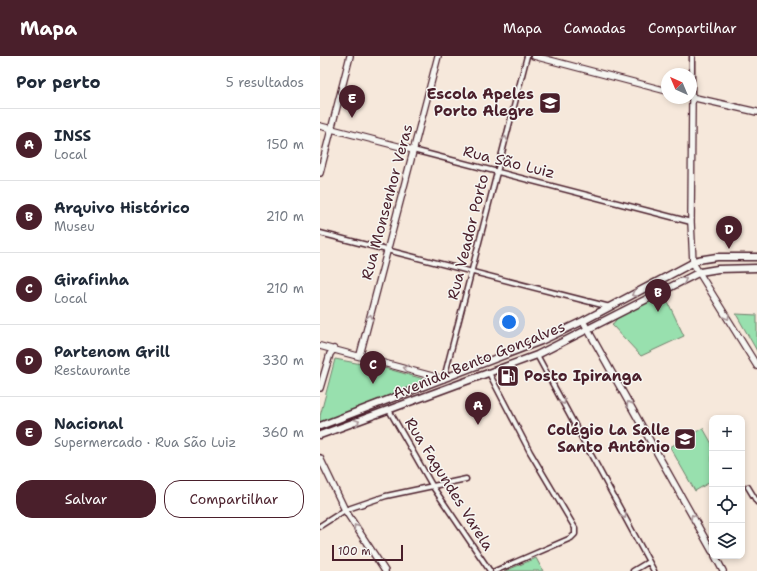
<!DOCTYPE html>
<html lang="pt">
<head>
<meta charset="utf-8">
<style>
  body { margin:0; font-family:"Shantell Sans",sans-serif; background:#f2f2f3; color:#1f2937 }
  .controls { position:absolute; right:12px; bottom:12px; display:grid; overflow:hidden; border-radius:8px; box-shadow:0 2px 6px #0003 }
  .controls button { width:36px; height:36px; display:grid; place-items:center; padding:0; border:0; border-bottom:1px solid #e0e1e3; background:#fff; color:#1f2937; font:20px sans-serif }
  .compass { position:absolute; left:341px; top:12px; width:36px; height:36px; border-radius:50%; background:#fff; box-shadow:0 2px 6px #0003; rotate:316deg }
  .scale { position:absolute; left:12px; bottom:10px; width:71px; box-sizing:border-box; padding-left:4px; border:2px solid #4a1f2b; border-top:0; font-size:11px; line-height:14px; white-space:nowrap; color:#4a1f2b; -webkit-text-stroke:3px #f6f6f2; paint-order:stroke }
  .you { position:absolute; left:189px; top:266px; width:14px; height:14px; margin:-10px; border:3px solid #fff; border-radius:50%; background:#1a73e8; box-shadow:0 0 0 6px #1a73e833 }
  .badge { display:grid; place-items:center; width:26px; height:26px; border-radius:50%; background:#4a1f2b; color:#fff; font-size:13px; font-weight:700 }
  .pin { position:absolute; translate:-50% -33px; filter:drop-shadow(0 1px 2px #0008) }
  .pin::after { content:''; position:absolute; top:21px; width:14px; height:12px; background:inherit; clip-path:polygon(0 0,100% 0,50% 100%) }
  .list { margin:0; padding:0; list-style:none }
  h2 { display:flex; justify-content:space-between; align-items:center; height:52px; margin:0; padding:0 16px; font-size:17px }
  h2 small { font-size:13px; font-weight:400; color:#747a83 }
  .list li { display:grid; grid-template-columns:26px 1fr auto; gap:12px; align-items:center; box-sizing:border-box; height:72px; padding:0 16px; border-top:1px solid #e0e1e3 }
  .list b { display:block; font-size:15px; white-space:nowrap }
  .list p { margin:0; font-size:13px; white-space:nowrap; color:#747a83 }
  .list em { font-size:13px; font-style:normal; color:#747a83 }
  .actions { display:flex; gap:8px; padding:12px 16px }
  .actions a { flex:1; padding:9px 0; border:1px solid #4a1f2b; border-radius:16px; text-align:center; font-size:14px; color:#4a1f2b }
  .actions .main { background:#4a1f2b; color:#fff }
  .icon { flex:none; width:22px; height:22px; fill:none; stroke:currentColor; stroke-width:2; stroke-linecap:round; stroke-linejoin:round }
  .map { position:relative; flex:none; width:437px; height:515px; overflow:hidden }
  header { display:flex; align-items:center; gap:24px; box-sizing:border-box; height:56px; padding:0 20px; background:#4a1f2b; color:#fff }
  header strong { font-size:19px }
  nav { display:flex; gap:22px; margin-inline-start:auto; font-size:14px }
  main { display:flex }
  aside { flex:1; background:#fff }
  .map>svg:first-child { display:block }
  .green { fill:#98e0ae; stroke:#71806c }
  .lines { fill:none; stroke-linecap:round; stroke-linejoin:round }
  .street-casing { stroke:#4a1f2b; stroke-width:7 }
  .secondary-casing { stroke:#4a1f2b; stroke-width:8 }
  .primary-casing { stroke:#4a1f2b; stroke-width:9 }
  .street { stroke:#f6f6f2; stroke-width:4 }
  .secondary { stroke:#f6f6f2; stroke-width:5.5 }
  .primary { stroke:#f6f6f2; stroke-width:6 }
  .oneway { stroke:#a99598 }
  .labels { text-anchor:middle; stroke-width:3; stroke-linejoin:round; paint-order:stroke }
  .poi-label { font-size:15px; font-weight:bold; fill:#4a1f2b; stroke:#f6f6f2; text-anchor:end }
  .street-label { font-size:15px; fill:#4a1f2b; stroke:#f6f6f2 }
</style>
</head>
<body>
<header>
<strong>Mapa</strong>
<nav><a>Mapa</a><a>Camadas</a><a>Compartilhar</a></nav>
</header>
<main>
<aside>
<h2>Por perto<small>5 resultados</small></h2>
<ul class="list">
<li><span class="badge">A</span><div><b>INSS</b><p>Local</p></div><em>150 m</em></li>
<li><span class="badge">B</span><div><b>Arquivo Histórico</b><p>Museu</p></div><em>210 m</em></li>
<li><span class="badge">C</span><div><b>Girafinha</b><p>Local</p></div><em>210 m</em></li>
<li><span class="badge">D</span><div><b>Partenom Grill</b><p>Restaurante</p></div><em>330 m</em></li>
<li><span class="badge">E</span><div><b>Nacional</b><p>Supermercado · Rua São Luiz</p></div><em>360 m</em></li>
</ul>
<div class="actions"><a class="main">Salvar</a><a>Compartilhar</a></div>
</aside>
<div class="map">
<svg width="437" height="515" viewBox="0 0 437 515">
  <rect width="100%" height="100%" fill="#f6e8db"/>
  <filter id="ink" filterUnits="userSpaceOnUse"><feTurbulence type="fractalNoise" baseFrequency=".025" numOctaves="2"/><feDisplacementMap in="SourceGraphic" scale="8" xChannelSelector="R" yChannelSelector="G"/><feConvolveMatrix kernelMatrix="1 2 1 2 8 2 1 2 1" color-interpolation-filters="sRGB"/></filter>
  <g filter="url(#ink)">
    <!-- green -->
    <path class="green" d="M344,238l20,42 -43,20 -29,-31 7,-9z
      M416,258l21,1v36z
      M15,303l53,10 39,11 -107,43v-7z
      M383,372l9,16v37l-17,10 -25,-44z
      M216,502l7,13h-38l29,-12z"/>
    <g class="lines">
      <!-- street casing -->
      <g class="street-casing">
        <path id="street" d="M372,41v-41
          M93,94l278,72
          M0,177l290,74
          M217,299l117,216
          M169,317l41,79 45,76v6l-4,4 -76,33
          M124,322l83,-322
          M69,354l44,77 57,84
          M428,431l9,15
          M0,470l25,-16 41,-14 80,-17
          M313,515l15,-9"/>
      </g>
      <!-- secondary casing -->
      <g class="secondary-casing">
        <path id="secondary" d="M214,0l133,35
          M371,41l66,15
          M372,41l-1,125 2,41 64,103
          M0,70l93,24
          M0,117l30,-117
          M263,265l129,230
          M0,290l123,33
          M40,299l78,-299
          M0,332l10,-34 4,-5
          M0,402l25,52 40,61
          M395,500l8,15"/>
      </g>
      <!-- primary casing -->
      <g class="primary-casing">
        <path id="primary" d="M0,370l221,-85 42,-20 115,-61 19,-3h40
          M0,379l217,-80 163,-83 18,-3 39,-1"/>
      </g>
      <!-- street -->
      <use href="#street" class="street"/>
      <!-- secondary -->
      <use href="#secondary" class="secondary"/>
      <!-- primary -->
      <use href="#primary" class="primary"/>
    </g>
    <!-- one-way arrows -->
    <defs><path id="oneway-chevron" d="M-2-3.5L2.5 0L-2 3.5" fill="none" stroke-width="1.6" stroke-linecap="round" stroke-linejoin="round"/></defs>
    <g class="oneway">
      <use href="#oneway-chevron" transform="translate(185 83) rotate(-76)"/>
      <use href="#oneway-chevron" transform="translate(364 224) rotate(-27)"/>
      <use href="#oneway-chevron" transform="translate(314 238) rotate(152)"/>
      <use href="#oneway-chevron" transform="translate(50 261) rotate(-75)"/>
      <use href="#oneway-chevron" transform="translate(407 261) rotate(59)"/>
      <use href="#oneway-chevron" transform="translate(86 312) rotate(-166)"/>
      <use href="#oneway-chevron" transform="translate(243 346) rotate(61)"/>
      <use href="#oneway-chevron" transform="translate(309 348) rotate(-120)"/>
      <use href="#oneway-chevron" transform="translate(37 366) rotate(-20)"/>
      <use href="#oneway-chevron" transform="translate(304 460) rotate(62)"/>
      <use href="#oneway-chevron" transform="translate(373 461) rotate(-119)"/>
      <use href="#oneway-chevron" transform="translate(36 471) rotate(-123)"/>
    </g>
  </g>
  <!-- icons -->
  <defs>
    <g id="school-square" transform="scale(1.15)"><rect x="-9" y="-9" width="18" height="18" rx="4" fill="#4a1f2b" stroke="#f6f6f2"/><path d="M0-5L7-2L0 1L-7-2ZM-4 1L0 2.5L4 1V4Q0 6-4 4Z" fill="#fff"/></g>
    <g id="fuel-square" transform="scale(1.15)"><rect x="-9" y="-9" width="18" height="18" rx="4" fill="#4a1f2b" stroke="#f6f6f2"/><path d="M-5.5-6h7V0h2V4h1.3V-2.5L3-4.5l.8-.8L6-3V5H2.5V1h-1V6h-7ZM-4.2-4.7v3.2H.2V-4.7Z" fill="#fff"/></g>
  </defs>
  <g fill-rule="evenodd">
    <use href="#school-square" x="230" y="47"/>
    <use href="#fuel-square" x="188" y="320"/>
    <use href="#school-square" x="365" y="383"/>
  </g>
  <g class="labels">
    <!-- poi labels -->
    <g class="poi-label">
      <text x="214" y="43">Escola Apeles<tspan x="214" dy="17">Porto Alegre</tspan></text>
      <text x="204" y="325" text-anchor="start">Posto Ipiranga</text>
      <text x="350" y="379">Colégio La Salle<tspan x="350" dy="17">Santo Antônio</tspan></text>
    </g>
    <!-- street labels -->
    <g class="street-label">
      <text transform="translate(189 106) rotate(14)" y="5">Rua São Luiz</text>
      <text transform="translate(67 146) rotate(-75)" y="5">Rua Monsenhor Veras</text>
      <text transform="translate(148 181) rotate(-76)" y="5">Rua Veador Porto</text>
      <text transform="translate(159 304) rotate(-22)" y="5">Avenida Bento Gonçalves</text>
      <text transform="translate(129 428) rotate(58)" y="5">Rua Fagundes Varela</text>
    </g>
  </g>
</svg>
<div class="controls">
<button>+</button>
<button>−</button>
<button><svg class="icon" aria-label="locate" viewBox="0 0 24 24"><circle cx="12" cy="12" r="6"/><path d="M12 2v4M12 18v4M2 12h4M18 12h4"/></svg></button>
<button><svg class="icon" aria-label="layers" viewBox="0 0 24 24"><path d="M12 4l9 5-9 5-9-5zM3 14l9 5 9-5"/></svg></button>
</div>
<svg class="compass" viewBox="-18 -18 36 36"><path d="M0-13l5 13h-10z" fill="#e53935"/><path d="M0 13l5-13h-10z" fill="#747a83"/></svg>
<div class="scale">100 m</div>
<div class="you"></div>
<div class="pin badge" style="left:158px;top:369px">A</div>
<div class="pin badge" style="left:338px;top:256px">B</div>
<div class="pin badge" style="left:53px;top:328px">C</div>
<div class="pin badge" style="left:409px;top:193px">D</div>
<div class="pin badge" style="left:32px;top:62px">E</div>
</div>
</main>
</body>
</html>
